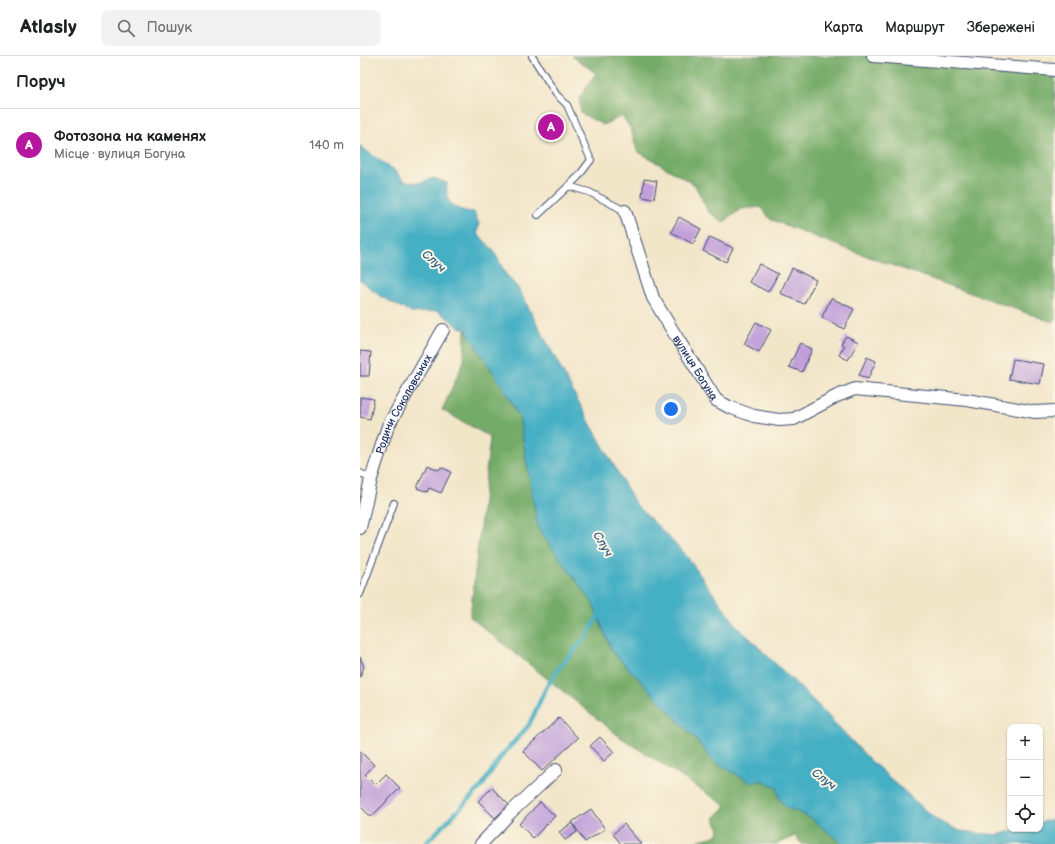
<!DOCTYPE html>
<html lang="uk">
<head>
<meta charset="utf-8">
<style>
  body { margin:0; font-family:"Balsamiq Sans",sans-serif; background:#f2f2f2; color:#202124 }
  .controls { position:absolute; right:12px; bottom:12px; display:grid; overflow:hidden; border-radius:8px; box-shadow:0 1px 3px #0004 }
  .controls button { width:36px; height:36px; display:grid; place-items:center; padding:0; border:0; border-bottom:1px solid #e0e0e0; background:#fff; color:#202124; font:20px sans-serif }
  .you { position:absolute; left:311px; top:353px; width:14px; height:14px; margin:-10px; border:3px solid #fff; border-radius:50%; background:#1a73e8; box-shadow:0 0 0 6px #1a73e833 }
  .badge { display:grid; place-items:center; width:26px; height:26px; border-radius:50%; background:#b5179e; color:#fff; font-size:13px; font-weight:700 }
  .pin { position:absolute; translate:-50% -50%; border:2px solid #fff; box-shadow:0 1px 4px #0006 }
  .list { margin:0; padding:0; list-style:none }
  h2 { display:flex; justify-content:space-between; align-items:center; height:52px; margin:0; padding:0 16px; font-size:17px }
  h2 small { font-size:13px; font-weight:400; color:#757577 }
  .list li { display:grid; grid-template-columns:26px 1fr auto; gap:12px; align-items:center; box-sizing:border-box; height:72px; padding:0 16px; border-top:1px solid #e0e0e0 }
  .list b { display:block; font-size:15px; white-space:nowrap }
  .list p { margin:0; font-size:13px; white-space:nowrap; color:#757577 }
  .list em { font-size:13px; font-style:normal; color:#757577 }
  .icon { flex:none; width:22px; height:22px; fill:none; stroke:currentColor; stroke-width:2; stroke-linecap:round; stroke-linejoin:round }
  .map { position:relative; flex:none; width:695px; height:788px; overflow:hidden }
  header { display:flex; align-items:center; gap:24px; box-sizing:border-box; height:56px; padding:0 20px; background:#fff; border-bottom:1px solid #e0e0e0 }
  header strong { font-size:19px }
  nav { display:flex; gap:22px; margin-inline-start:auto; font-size:14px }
  .search { width:280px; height:36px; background:#f2f2f2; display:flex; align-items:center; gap:10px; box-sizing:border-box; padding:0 14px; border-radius:8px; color:#757577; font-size:15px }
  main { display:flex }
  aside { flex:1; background:#fff }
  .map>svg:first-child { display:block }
  .forest { fill:#74ab68; stroke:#486d63 }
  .water { fill:#45afc4; stroke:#306f91 }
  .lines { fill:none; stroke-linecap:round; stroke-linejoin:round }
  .stream { stroke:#45afc4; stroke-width:4.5 }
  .building { fill:#c1a0da }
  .service-casing { stroke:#3b4a6e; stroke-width:8 }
  .minor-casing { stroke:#3b4a6e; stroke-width:14 }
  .service { stroke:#fff; stroke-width:6 }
  .minor { stroke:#fff; stroke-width:12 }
  .labels { text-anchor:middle; stroke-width:4; stroke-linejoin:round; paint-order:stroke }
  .street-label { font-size:11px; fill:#1b2f5e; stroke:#fcf5e5 }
  .water-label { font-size:12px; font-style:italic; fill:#2a5c82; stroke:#fcf5e5 }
</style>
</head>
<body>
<header>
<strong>Atlasly</strong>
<div class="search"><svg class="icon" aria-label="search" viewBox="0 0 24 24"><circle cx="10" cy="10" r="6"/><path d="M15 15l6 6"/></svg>Пошук</div>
<nav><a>Карта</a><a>Маршрут</a><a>Збережені</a></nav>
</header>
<main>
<aside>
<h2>Поруч<small></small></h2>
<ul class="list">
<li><span class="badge">A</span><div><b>Фотозона на каменях</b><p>Місце · вулиця Богуна</p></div><em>140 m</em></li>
</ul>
</aside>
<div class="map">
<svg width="695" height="788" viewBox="0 0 695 788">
  <rect width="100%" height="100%" fill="#fcf5e5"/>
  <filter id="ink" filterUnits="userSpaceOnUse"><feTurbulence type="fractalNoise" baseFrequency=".025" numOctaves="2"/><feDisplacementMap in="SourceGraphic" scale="8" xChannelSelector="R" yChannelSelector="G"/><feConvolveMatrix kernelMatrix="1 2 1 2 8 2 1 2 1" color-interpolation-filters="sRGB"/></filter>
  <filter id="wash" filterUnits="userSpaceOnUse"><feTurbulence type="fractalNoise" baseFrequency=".012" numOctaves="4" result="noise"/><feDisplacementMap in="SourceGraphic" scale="16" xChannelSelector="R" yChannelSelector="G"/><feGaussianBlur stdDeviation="0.9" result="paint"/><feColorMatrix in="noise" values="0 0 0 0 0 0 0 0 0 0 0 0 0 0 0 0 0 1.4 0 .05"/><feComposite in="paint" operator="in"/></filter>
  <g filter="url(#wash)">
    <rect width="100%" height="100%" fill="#f2e6c9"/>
    <!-- forest -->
    <path class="forest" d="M212,0h299l184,16v249l-3,1 -208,-74 -74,-29 -9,-12 -20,2 -17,13 -16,-10 -13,-27 -58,-34 -6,-22 -9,-13 -19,9 -22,-12 -2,-15 17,-25z
      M105,273l37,57 17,30 19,113 54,73 20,49 80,84 21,26 49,19 15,8c6,25 15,19 33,29 12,7 22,18 32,27h-40l-7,-8 -19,8h-82c7,-8 17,-3 25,-12l-1,-6 -4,-8 12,-12 -106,-69 -150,-120 20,-180 -48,-27 22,-49z"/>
    <!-- water -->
    <path class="water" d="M0,89l2,3 31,21 11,12 15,2 15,-5 13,5c-2,21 6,27 27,29l5,12 -2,9 17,18 11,22 13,15 66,124 51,91 50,51 51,71 81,79 52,55 66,60 25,12 37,4 22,-6h21v-6l15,-5v26h-213l-31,-26 -25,-11 -7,-9 -2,-10 -15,-8 -10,3 -39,-22 -21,-26 -80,-84 -20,-49 -54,-73 -19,-113 -17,-30 -37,-57 -6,-2 -21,-16 -26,2 -32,-17 -20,-16z"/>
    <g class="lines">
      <!-- stream -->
      <path class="stream" d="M65,788l57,-58 18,-28 29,-33 17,-37 12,-19 28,-32 15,-26"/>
    </g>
    <g id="blocks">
      <!-- building -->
      <path class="building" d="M284,123l13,2 -3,18 -12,-2z
        M319,161l22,12 -8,15 -22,-12z
        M350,181l23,11 -7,14 -23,-11z
        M399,208l19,10 -10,18 -19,-10z
        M432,212l24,12 -12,24 -24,-11z
        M471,242l23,11 -10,20 -22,-12z
        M396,266l15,8 -12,22 -15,-8z
        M486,280l12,6 -10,18 -9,-5 5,-9 -3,-2z
        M440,287l12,6 -10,23 -13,-5z
        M0,295l11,1 -2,24h-9z
        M507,301l9,4 -8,18 -9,-4z
        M653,303l31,5 -4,20 -31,-5z
        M0,341l14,2 -4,20 -10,-2z
        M67,409l12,5 2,-3 10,5 -10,21 -12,-5 -2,4 -10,-4z
        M0,601l4,10 -4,10z
        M199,662l19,20 -36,33 -19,-20z
        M240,681l14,15 -10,9 -14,-15z
        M0,695l14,14 -9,10 10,10 11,-11 14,14 -29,29 -11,-11z
        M132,732l17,17 -14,13 -17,-17z
        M180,746l15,14 -22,22 -14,-14z
        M231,753l14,20 -20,13 -13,-20z
        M212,767l5,9 -12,8 -6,-8z
        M264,768l12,14 5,6h-20l-8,-10z"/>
    </g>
  </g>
  <g filter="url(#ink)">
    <use href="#blocks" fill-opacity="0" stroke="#3b4a6e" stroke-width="1"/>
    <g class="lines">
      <!-- service casing -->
      <g class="service-casing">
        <path id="service" d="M172,0l24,38 11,11 24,55 -13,17 -40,38
          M208,130l21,6 36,19
          M0,417l11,6
          M0,538l34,-91"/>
      </g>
      <!-- minor casing -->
      <g class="minor-casing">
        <g id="minor">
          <path d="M513,0l182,14"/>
          <path id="s1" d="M265,155l28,87 21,35 42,67 13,7 25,9 25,4 15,-1 43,-23 18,-7 112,11 68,12 20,-1"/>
          <path id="s2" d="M0,472l11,-49 17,-53 55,-96"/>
          <path d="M121,788l30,-32 45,-42"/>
        </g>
      </g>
      <!-- service -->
      <use href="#service" class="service"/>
      <!-- minor -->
      <use href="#minor" class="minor"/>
    </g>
  </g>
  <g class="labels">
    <!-- street labels -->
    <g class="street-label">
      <text dy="4" stroke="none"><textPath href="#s1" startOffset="173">вулиця Богуна</textPath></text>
      <text dy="4" stroke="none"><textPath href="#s2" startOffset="132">Родини Соколовських</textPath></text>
    </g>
    <!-- water labels -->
    <g class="water-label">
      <text transform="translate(74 205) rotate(41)" y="4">Случ</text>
      <text transform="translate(243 488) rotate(59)" y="4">Случ</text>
      <text transform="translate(464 723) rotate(38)" y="4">Случ</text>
    </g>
  </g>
</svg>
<div class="controls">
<button>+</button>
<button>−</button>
<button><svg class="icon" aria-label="locate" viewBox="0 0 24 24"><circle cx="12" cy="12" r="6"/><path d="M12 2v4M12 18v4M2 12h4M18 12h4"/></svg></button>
</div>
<div class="you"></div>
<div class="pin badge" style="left:191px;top:71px">A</div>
</div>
</main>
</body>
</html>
